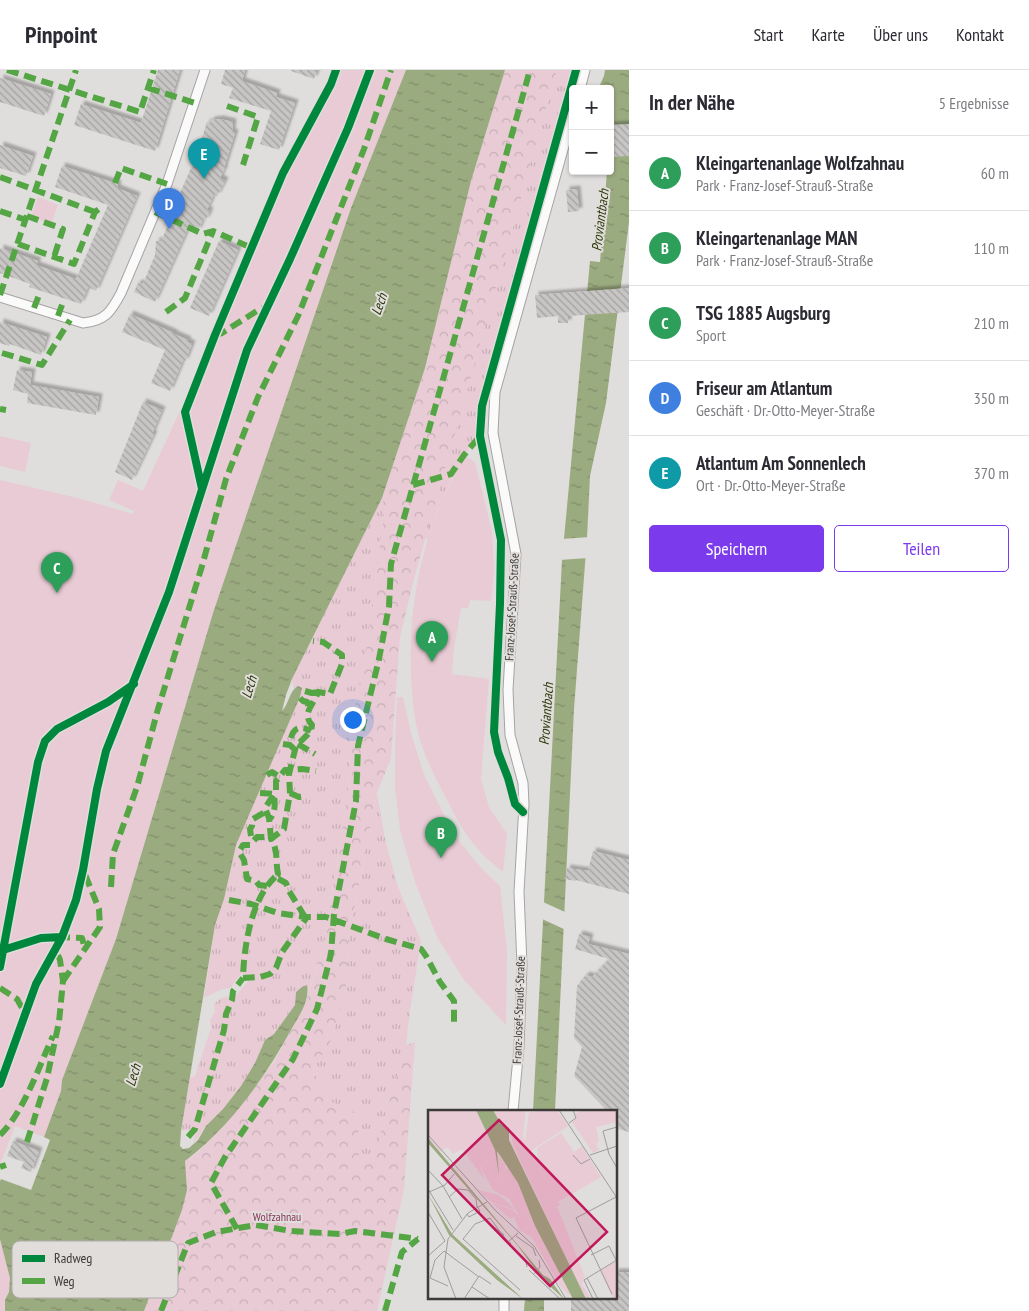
<!DOCTYPE html>
<html lang="de">
<head>
<meta charset="utf-8">
<style>
  body { margin:0; font-family:"PT Sans Narrow",sans-serif; background:#f2f2f3; color:#2b2b33 }
  .controls { position:absolute; right:15px; top:15px; display:grid; overflow:hidden; border-radius:5px; box-shadow:0 1px 4px #0004 }
  .controls button { width:45px; height:45px; display:grid; place-items:center; padding:0; border:0; border-bottom:1px solid #e1e1e2; background:#fff; color:#2b2b33; font:25px sans-serif }
  .you { position:absolute; left:352px; top:649px; width:18px; height:18px; margin:-12px; border:4px solid #fff; border-radius:50%; background:#1a73e8; box-shadow:0 0 0 8px #1a73e833 }
  .badge { display:grid; place-items:center; width:32px; height:32px; border-radius:50%; background:#7c3aed; color:#fff; font-size:16px; font-weight:700 }
  .pin { position:absolute; translate:-50% -41px; filter:drop-shadow(0 1px 2px #0008) }
  .pin::after { content:''; position:absolute; top:26px; width:18px; height:15px; background:inherit; clip-path:polygon(0 0,100% 0,50% 100%) }
  .list { margin:0; padding:0; list-style:none }
  h2 { display:flex; justify-content:space-between; align-items:center; height:65px; margin:0; padding:0 20px; font-size:21px }
  h2 small { font-size:16px; font-weight:400; color:#7c7c81 }
  .list li { display:grid; grid-template-columns:32px 1fr auto; gap:15px; align-items:center; box-sizing:border-box; height:75px; padding:0 20px; border-top:1px solid #e1e1e2 }
  .list b { display:block; font-size:19px; white-space:nowrap }
  .list p { margin:0; font-size:16px; white-space:nowrap; color:#7c7c81 }
  .list em { font-size:16px; font-style:normal; color:#7c7c81 }
  .actions { display:flex; gap:10px; padding:15px 20px }
  .actions a { flex:1; padding:11px 0; border:1px solid #7c3aed; border-radius:5px; text-align:center; font-size:18px; color:#7c3aed }
  .actions .main { background:#7c3aed; color:#fff }
  .map { position:relative; flex:none; width:629px; height:1241px; overflow:hidden }
  header { display:flex; align-items:center; gap:30px; box-sizing:border-box; height:70px; padding:0 25px; background:#fff; border-bottom:1px solid #e1e1e2 }
  header strong { font-size:24px }
  nav { display:flex; gap:28px; margin-inline-start:auto; font-size:18px }
  main { display:flex }
  aside { flex:1; background:#fff }
  .map>svg:first-child { display:block }
  .grass { fill:url(#grass-tufts) }
  .forest { fill:url(#forest-crowns) }
  .green { fill:#e8cbd4 }
  .water { fill:url(#water-ripples) }
  .pier { fill:#e0dedc }
  .building { fill:url(#building-back-hatch); filter:url(#shadow) }
  .lines { fill:none; stroke-linecap:round; stroke-linejoin:round }
  .minor-casing { stroke:#a5a4a3; stroke-width:11 }
  .minor { stroke:#fafafa; stroke-width:9 }
  .quiet { stroke:#54a645; stroke-width:6; stroke-dasharray:12 6; stroke-linecap:butt }
  .cycleway-casing { stroke:#e1dddb; stroke-width:11 }
  .cycleway { stroke:#00873e; stroke-width:8 }
  .labels { text-anchor:middle; stroke-width:4; stroke-linejoin:round; paint-order:stroke }
  .street-label { font-size:12px; fill:#3c3b3a; stroke:#e1dddb }
  .park-label { font-size:12px; fill:#87365a; stroke:#e1dddb }
  .water-label { font-size:14px; font-style:italic; fill:#2a390b; stroke:#e1dddb }
  .inset-road { fill:none; stroke:#9e9d9b; stroke-width:1 }
  .view { fill:#c2185b; fill-opacity:0.15; stroke:#c2185b; stroke-width:2.5 }
  .inset-edge { fill:none; stroke:#3c3b3a; stroke-width:2.5 }
  .key { fill:#e1dddb; stroke:#b0acab; stroke-width:1 }
  .key-label { font-size:14px; fill:#3c3b3a }
</style>
</head>
<body>
<header>
<strong>Pinpoint</strong>
<nav><a>Start</a><a>Karte</a><a>Über uns</a><a>Kontakt</a></nav>
</header>
<main>
<div class="map">
<svg width="629" height="1241" viewBox="0 0 629 1241">
  <defs>
    <pattern id="grass-tufts" width="24" height="20" patternUnits="userSpaceOnUse" patternTransform="scale(1.25)"><rect width="24" height="20" fill="#e8cbd4"/><path d="M3 7l-1-3M5 7V3M7 7l1-3M15 17l-1-3M17 17v-4M19 17l1-3" fill="none" stroke="#c8afb7"/></pattern>
    <pattern id="forest-crowns" width="20" height="18" patternUnits="userSpaceOnUse" patternTransform="scale(1.25)"><rect width="20" height="18" fill="#e8cbd4"/><path d="M2 6a3 3 0 1 1 6 0M12 15a3 3 0 1 1 6 0" fill="none" stroke="#c8afb7"/></pattern>
    <pattern id="water-ripples" width="26" height="14" patternUnits="userSpaceOnUse" patternTransform="scale(1.25)"><rect width="26" height="14" fill="#9bab80"/><path d="M2 4q2-2 4 0t4 0M15 11q2-2 4 0t4 0" fill="none" stroke="#808c6a"/></pattern>
    <pattern id="building-back-hatch" width="6" height="6" patternUnits="userSpaceOnUse" patternTransform="scale(1.25)"><rect width="6" height="6" fill="#c8c6c5"/><path d="M-1 5l2 2M0 0l6 6M5-1l2 2" fill="none" stroke="#a4a2a1"/></pattern>
    <filter id="shadow"><feDropShadow dx="3.5" dy="-3.5" stdDeviation="1" flood-color="#0004"/></filter>
  </defs>
  <rect width="100%" height="100%" fill="#e0dedc"/>
  <!-- grass -->
  <path class="grass" d="M557,0h17l-97,351v13l-25,44 -16,37 -8,25 -3,-2z
    M382,428l3,10 -19,144 -15,73 -3,67 -24,153 -16,48 -1,-8 -11,7 -1,13 -21,29 -9,6 -10,23 -14,23 -18,23 -17,17 -13,18 3,-14 -3,-1 -12,2 9,-53 5,-2 16,-48 -1,-8 5,-8 -1,-8 7,-6 15,-3 12,-13 -1,-7 -6,-1 -10,13 -11,3 -16,8 11,-73 9,-26 12,-54 64,-148 -2,-11 -4,2 -2,-9z
    M377,723l8,46 13,48 23,54 -11,70 -4,34 -22,74 -7,34 -19,19v-22l-30,-50 -3,-16 -14,-12 19,-29 16,-53 2,-49z"/>
  <!-- forest -->
  <path class="forest" d="M505,0h52l-143,509 -14,58 -9,121 -14,35 -29,148 -2,49 -16,53 -19,29 14,12 3,16 30,14 1,57 18,-19 7,-33 22,-74 9,-3 -11,147 -27,122h-233l38,-101 5,-20 -2,-29 13,-9 15,-16 30,-33 30,-40 31,-56 20,-62 24,-153 3,-67 15,-73 19,-144 -3,-10 43,-130 46,-187z"/>
  <!-- green -->
  <path class="green" d="M334,0h72l-55,138 -138,405 -97,326 -54,141 -1,11 -17,46 -29,-11 -15,39v-685l78,18 55,16 1,-3 -25,-11 9,-20 25,11 70,-152 79,-187 27,-47 12,-24z
    M38,127l20,8 -7,19 -20,-7z
    M0,366l31,7 -6,29 -25,-6z
    M465,386l10,6 17,69 2,40 -3,30 -21,-1 -2,8h-7l-7,40 -2,26 37,5 -8,100 8,28 18,27 -4,38c-8,-7 -18,-14 -25,-23 -14,-15 -23,-33 -32,-51 -9,-17 -18,-34 -24,-52 -8,-23 -10,-48 -11,-72 -3,-78 14,-151 54,-218z
    M397,627h6l8,36 13,42 21,42 17,28 22,26 16,15 7,65 -1,74 -42,-45 -27,-43 -22,-55 -15,-52 -5,-42v-47z
    M0,1169c6,16 13,35 9,52 -2,8 -5,12 -4,20h-5z"/>
  <!-- water -->
  <path class="water" d="M406,0h99l-34,111 -46,187 -43,130 -90,181 -6,16 -4,16c7,-7 7,-20 16,-25l4,2 -2,9 -64,148 -12,54 -9,26 -34,206 -1,15 3,3 6,-1 9,-8 8,-14 17,-17 18,-23 14,-23 10,-23 9,-6 8,-11 13,-18 1,-13 6,-5 5,-2c3,16 -8,31 -16,45 -27,49 -61,97 -106,131l2,29 -5,20 -38,101h-139v-11l4,-8 1,-14 -10,-39v-58l1,-2 30,11 19,-50 -6,-3 17,-46 1,-11 54,-141 97,-326 138,-405z
    M605,0h24v152l-23,181 -16,73 -3,62 -13,171 -19,402h-22l29,-551 28,-299 10,1 7,-91h3v-82h-12l6,-13z
    M525,1227h19v14h-20z"/>
  <!-- pier -->
  <path class="pier" d="M590,467l-2,21 -29,2 2,-21z
    M541,831l26,12 -1,17 -26,-12z"/>
  <!-- building -->
  <path class="building" d="M158,0h22l-25,81 -81,-26 7,-21 60,19z
    M225,0h20l-3,11 35,12 -1,4 19,6 -16,47 -19,-6 11,-33 -42,-13 4,-10 -12,-4z
    M291,0h26l-3,9 -23,-8z
    M0,8l51,16 -7,22 -44,-14z
    M220,49l13,3 -1,10 3,1 -11,35h1l-5,10 5,3 -8,15 -3,-2 -7,16 3,1 -4,9 -3,-1 -5,12 -9,-5 -34,76 -21,-10 4,-9 5,1 12,-29 1,-14h5l10,-22 -2,-1 22,-50 1,1 15,-47 3,1 1,-3z
    M629,54v32l-19,1v-32z
    M0,75l33,11 -7,20 -26,-8z
    M62,96l56,18 -1,4 20,8 -41,95 -8,-4 -7,17 -52,-17 1,-3 -30,-11v-25l38,13 -2,4 40,14 32,-74 -53,-18z
    M577,119l2,22 -11,1 -2,-22z
    M219,171l19,9 -29,66 -19,-8z
    M629,218v24l-61,4v7h-10v-7l-21,2 -2,-23z
    M130,244l44,19v1l14,6 -1,2 5,2 -7,18 -2,-2 -13,31 -19,-8 14,-33 -43,-18z
    M0,252l47,15 -6,18 -31,-11 -1,2 -9,-3z
    M17,300l15,2 -2,13 69,12 -3,18 -69,-12 1,-9 -15,-4z
    M143,332l19,8 -10,24h2l-22,46 -17,-8z
    M593,781l36,9v34l-53,-14 -1,1 -10,-2 2,-11 21,3z
    M579,864l11,3 -2,7 41,10v178l-14,-4v-17h-8l-33,-35 8,-29 -8,-9 3,-52 9,-11 6,2 17,-18 -34,-10z
    M13,1071l26,10 -8,21 -10,-4 3,-6 -17,-6z
    M615,1202h14v39h-58v-14h44z"/>
  <g class="lines">
    <!-- minor casing -->
    <g class="minor-casing">
      <path id="minor" d="M580,19l5,-19
        M0,227l83,26c22,-2 28,-11 38,-30l46,-109 38,-114
        M513,1041l6,-64 3,-82 -3,-73 5,-88 -1,-21 -13,-48 -2,-45 8,-136 -23,-121 2,-41 78,-278
        M504,1241v-14"/>
    </g>
    <!-- minor -->
    <use href="#minor" class="minor"/>
    <!-- quiet -->
    <path class="quiet" d="M7,0l133,42 14,-42
      M148,18l47,15
      M227,36l31,11 -15,48
      M0,107l95,35
      M115,113l6,-15 46,16
      M0,141l26,9
      M155,142l48,22 10,-3 39,17
      M27,146l36,13 -9,28
      M18,174l56,20 21,-52 8,-6
      M0,225l76,-225
      M34,238l5,-13
      M166,242l19,-14 28,-67
      M58,246l5,-14
      M215,265l7,-2 38,-24 8,-2
      M2,283l40,12 28,-45
      M0,339l6,1
      M413,415l38,-11 13,-19 16,-19
      M305,621l7,2 6,-1
      M300,628l3,3 4,1 2,6
      M291,668c3,-12 11,-12 20,-7
      M283,674l7,1 5,5
      M298,674l17,10
      M267,705l5,-3 8,5
      M260,723l14,1c1,10 2,18 -5,26
      M290,723l9,4 8,-1
      M251,766l-1,-7 2,-3 1,-7 12,-7
      M275,807c-24,23 -31,69 -32,101l17,-1 10,-3 6,-6 6,-16 25,-35
      M267,816l-8,-1 -3,-4 -9,-2 -3,-19 -5,-8 4,-7h7l7,-8h8l6,2 -2,-21 -4,-10 11,-17v-10l9,-11 17,-1 14,2
      M111,817l2,-33 24,-67 21,-78 44,-143 24,-87 32,-82 40,-81 66,-167 27,-79
      M229,830l22,4 27,9 27,4h21l60,22 35,10 5,7 14,26 14,19v26
      M305,847l-16,-26 -3,-8 -11,-6 3,-3c-3,-14 1,-22 -7,-35l13,-10 6,-36 -1,-19 7,-28 15,-15 1,-6c-11,-12 2,-20 6,-33l12,2 12,-30v-9l-19,-13 -10,-1
      M58,867l24,1 3,11
      M63,911l37,-54 -1,-18 -15,-37
      M0,918l17,11 8,14
      M0,1065c24,-23 39,-69 53,-99
      M188,1067l7,-8 29,-99 2,-16 6,-14 1,-9 10,-13
      M27,1072l20,-64 12,-56 4,-41 -3,-21 -5,-12
      M0,1097l6,-2
      M237,1159l-26,-46 14,-26 68,-98 24,-50 14,-55 3,-40 22,-113 2,-55 21,-87 10,-53 2,-42 139,-494
      M161,1241l27,-68 28,-11 40,-7 35,6 49,3 15,-3 63,8
      M385,1241l17,-59 16,-13"/>
    <!-- cycleway casing -->
    <g class="cycleway-casing">
      <path id="cycleway" d="M202,419l-17,-77 30,-77 68,-162 48,-89 5,-14
        M523,742l-8,-8 -7,-26 -10,-26 -4,-20 6,-128 1,-64 -21,-104 2,-30 94,-336
        M0,881l41,-13 21,-1
        M0,897l38,-205 7,-21 12,-12 51,-27 26,-18
        M0,1014l36,-100 26,-47 14,-37 7,-30 14,-81 9,-38 63,-159 78,-242 43,-91 58,-131 22,-58"/>
    </g>
    <!-- cycleway -->
    <use href="#cycleway" class="cycleway"/>
  </g>
  <g class="labels">
    <!-- street labels -->
    <g class="street-label">
      <text transform="translate(512 537) rotate(-87)" y="4">Franz-Josef-Strauß-Straße</text>
      <text transform="translate(519 940) rotate(-88)" y="4">Franz-Josef-Strauß-Straße</text>
    </g>
    <!-- park labels -->
    <g class="park-label">
      <text x="277" y="1151">Wolfzahnau</text>
    </g>
    <!-- water labels -->
    <g class="water-label">
      <text transform="translate(600 150) rotate(-83)" y="5">Proviantbach</text>
      <text transform="translate(379 234) rotate(-70)" y="5">Lech</text>
      <text transform="translate(249 617) rotate(-73)" y="5">Lech</text>
      <text transform="translate(546 644) rotate(-86)" y="5">Proviantbach</text>
      <text transform="translate(133 1005) rotate(-73)" y="5">Lech</text>
    </g>
  </g>
  <!-- overview -->
  <g transform="translate(428 1040)">
    <rect width="189" height="189" fill="#e0dedc"/>
    <path d="M68,42l10,14 -1,5 3,-5 10,17 17,43 -34,-45zM51,54l5,5h8l18,30 -17,-9z" fill="#e8cbd4"/>
    <path d="M0,0h48l19,40 6,31 34,45 38,73 -13,-13 -68,-117h-8l-5,-5 6,16 -23,-31 -9,5 -5,-7 -8,5 -12,-14z" fill="#e8cbd4"/>
    <path d="M65,0h33l-3,26 2,5 4,-29 28,-2 11,16 -37,25 7,9 -1,-12 24,-15 13,19 8,-6 19,31 -43,25 3,3 -4,1 28,71 -3,7 9,15h-5l-4,-7 -69,-147 -2,-13 -11,-9zM156,0h33v12l-21,5 3,14 -3,3 3,6 -6,3 -21,-31 5,-4 -2,-4zM50,80l21,5 17,15 -25,-8zM64,93l21,7 12,12 6,15 -12,-7 -5,-13 -4,2zM189,151v38h-4l-13,-28z" fill="#e8cbd4"/>
    <path d="M48,0h17l8,14 8,4v12l77,159h-13l-38,-73 -17,-43 -21,-32 2,25 -4,-26zM0,28l115,137 7,4 14,20 -22,-20 -24,-33 -90,-103zM0,84l24,40 71,65 -26,-19 -48,-45z" fill="#9bab80"/>
    <path class="inset-road" d="M131,0l58,88M141,13l7,-5 -3,-8M189,17l-14,4 6,23 8,14M0,25l68,76 38,35 32,53M145,45l8,9 9,-5M162,45l27,-9M0,60l15,16 19,33M0,79l25,41M1,82l16,-7 9,-11M21,87l9,-8 10,1 8,9 1,8M0,102l17,29 -17,15M39,104l2,3 11,-6 -3,-5M56,109l20,16M90,123l-10,9 -18,-24 -15,6 -12,15 57,51M88,126l17,12 3,8M82,132l1,5 15,15 1,5M163,145l18,-9 7,14M101,160l31,29M106,164l6,-7 -1,-7M159,168l11,21M20,176l-18,-8 5,-18 9,-9 35,26M44,177l18,12M184,184l-36,-76 40,-21M28,189l-12,-32 4,-28 20,-26 19,-11M36,189l15,-23 12,8M165,189l-9,-19 33,-20"/>
    <path class="view" d="M71,10l108,112 -57,54 -108,-111z"/>
    <rect width="189" height="189" class="inset-edge"/>
  </g>
  <!-- legend -->
  <rect x="12" y="1171" width="166" height="57" rx="8" class="key"/>
  <rect x="22" y="1185" width="23" height="7" fill="#00873e"/>
  <rect x="22" y="1208" width="23" height="6" fill="#54a645"/>
  <g class="key-label">
    <text x="54" y="1193">Radweg</text>
    <text x="54" y="1216">Weg</text>
  </g>
</svg>
<div class="controls">
<button>+</button>
<button>−</button>
</div>
<div class="you"></div>
<div class="pin badge" style="left:432px;top:592px;background:#2e9e5b">A</div>
<div class="pin badge" style="left:441px;top:788px;background:#2e9e5b">B</div>
<div class="pin badge" style="left:57px;top:523px;background:#2e9e5b">C</div>
<div class="pin badge" style="left:169px;top:159px;background:#3f7fe0">D</div>
<div class="pin badge" style="left:204px;top:109px;background:#0f9aa8">E</div>
</div>
<aside>
<h2>In der Nähe<small>5 Ergebnisse</small></h2>
<ul class="list">
<li><span class="badge" style="background:#2e9e5b">A</span><div><b>Kleingartenanlage Wolfzahnau</b><p>Park · Franz-Josef-Strauß-Straße</p></div><em>60 m</em></li>
<li><span class="badge" style="background:#2e9e5b">B</span><div><b>Kleingartenanlage MAN</b><p>Park · Franz-Josef-Strauß-Straße</p></div><em>110 m</em></li>
<li><span class="badge" style="background:#2e9e5b">C</span><div><b>TSG 1885 Augsburg</b><p>Sport</p></div><em>210 m</em></li>
<li><span class="badge" style="background:#3f7fe0">D</span><div><b>Friseur am Atlantum</b><p>Geschäft · Dr.-Otto-Meyer-Straße</p></div><em>350 m</em></li>
<li><span class="badge" style="background:#0f9aa8">E</span><div><b>Atlantum Am Sonnenlech</b><p>Ort · Dr.-Otto-Meyer-Straße</p></div><em>370 m</em></li>
</ul>
<div class="actions"><a class="main">Speichern</a><a>Teilen</a></div>
</aside>
</main>
</body>
</html>
